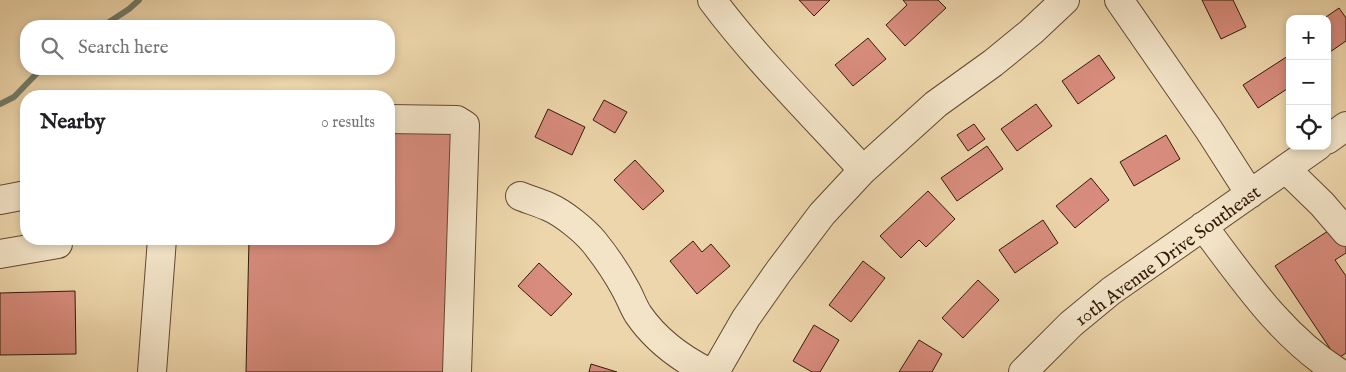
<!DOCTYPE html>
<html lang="en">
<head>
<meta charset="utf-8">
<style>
  body { margin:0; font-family:"IM FELL English",serif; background:#f2f2f2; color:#202124 }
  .controls { position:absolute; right:15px; top:15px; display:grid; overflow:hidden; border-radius:10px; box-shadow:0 2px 8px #0003 }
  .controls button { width:45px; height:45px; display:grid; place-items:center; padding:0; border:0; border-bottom:1px solid #e0e0e0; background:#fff; color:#202124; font:25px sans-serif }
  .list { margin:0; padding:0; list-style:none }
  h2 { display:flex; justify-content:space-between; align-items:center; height:65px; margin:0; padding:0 20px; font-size:21px }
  h2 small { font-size:16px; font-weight:400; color:#757577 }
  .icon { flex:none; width:28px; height:28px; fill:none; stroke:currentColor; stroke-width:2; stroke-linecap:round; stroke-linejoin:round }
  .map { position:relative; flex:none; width:1346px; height:372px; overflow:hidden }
  .search { position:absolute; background:#fff; box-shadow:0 2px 8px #0003; left:20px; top:20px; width:375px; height:55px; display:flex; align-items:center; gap:12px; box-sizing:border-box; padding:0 18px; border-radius:20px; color:#757577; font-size:19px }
  .panel { position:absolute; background:#fff; box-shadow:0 2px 8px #0003; left:20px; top:90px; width:375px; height:155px; border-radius:20px }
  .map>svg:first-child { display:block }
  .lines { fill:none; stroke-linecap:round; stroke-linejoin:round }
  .stream { stroke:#717a66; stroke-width:6 }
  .building { fill:#d88c7d; stroke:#331a08 }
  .minor-casing { stroke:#624931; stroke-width:30 }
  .minor { stroke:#f3e4c8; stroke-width:28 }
  .labels { text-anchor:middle; stroke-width:4.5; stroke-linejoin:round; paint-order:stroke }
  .street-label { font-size:19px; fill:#331a08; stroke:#f3e4c8 }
</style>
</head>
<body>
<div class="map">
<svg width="1346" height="372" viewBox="0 0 1346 372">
  <rect width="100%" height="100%" fill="#edd6ab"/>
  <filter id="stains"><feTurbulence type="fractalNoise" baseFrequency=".004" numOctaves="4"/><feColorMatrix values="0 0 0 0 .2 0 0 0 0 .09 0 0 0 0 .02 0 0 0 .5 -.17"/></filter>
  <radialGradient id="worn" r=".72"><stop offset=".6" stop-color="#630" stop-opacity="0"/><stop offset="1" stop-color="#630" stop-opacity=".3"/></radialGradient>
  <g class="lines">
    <!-- stream -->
    <path class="stream" d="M103,26l26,-17 10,-9
      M0,104l14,-7 27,-28"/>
  </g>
  <!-- building -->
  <path class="building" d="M799,0h31l-16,16z
    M903,0h35l8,8 -41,38 -19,-21 21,-20z
    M1202,0h31l13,27 -25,12z
    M1339,8l7,10v23l-19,13v-35h-4z
    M868,38l18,21 -33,27 -18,-21z
    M1099,55l16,23 -37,26 -16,-23z
    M1288,56l2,3v28l-32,21 -15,-23z
    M604,100l23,12 -12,21 -22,-13z
    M1036,104l16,22 -35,25 -16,-22z
    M548,109l37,18 -13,28 -37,-18z
    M974,124l11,15 -17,12 -11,-16z
    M389,129l62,1 -5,242h-200l3,-133h140z
    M1166,135l14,24 -46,27 -14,-24z
    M987,146l16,23 -46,32 -16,-23z
    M635,160l29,31 -21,19 -29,-30z
    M1091,178l18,22 -34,28 -19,-22z
    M928,191l27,28 -29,28 -7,-7 -18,18 -21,-22z
    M1043,220l15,23 -43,30 -16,-23z
    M1334,227l12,18v8l-11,7 11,16v77l-9,6 -62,-93z
    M693,241l9,11 9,-8 19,22 -33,28 -27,-33z
    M863,261l22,17 -34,44 -22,-17z
    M539,263l33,31 -21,22 -33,-30z
    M978,280l21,20 -36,38 -21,-20z
    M75,291l1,63 -76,1v-62z
    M814,325l25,15 -19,32h-8l-19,-11z
    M919,340l23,14 -10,18h-33z
    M591,364l26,8h-28z"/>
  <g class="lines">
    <!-- minor casing -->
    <g class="minor-casing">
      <path id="minor" d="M712,0c45,60 100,114 151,170
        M1119,0l90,130 41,64
        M389,119l68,1 8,5 -8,247
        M1327,140l19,-14
        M1286,169l36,35 24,28
        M520,196c10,4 20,7 29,11 14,6 35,23 45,35 12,15 23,31 32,48 4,7 7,16 12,24 17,25 42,44 70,58
        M0,200l26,-5
        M1203,226c40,53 78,110 135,146
        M0,254l58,-10
        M152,372l10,-133
        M715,372l31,-54 33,-47 43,-57 41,-44 73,-66 57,-41 38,-31 34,-32
        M1023,372l48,-48 40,-33 207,-145"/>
    </g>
    <!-- minor -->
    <use href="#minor" class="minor"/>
  </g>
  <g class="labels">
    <!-- street labels -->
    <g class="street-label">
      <text transform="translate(1167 255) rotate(-36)" y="7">10th Avenue Drive Southeast</text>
    </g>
  </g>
  <rect width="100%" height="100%" filter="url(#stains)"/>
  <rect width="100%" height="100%" fill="url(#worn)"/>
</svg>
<div class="controls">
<button>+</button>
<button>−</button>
<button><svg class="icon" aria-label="locate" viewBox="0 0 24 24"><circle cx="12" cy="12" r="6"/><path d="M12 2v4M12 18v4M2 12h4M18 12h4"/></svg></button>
</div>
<div class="search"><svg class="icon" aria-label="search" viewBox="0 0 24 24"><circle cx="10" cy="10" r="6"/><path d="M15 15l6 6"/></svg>Search here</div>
<section class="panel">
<h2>Nearby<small>0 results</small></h2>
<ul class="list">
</ul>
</section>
</div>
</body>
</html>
